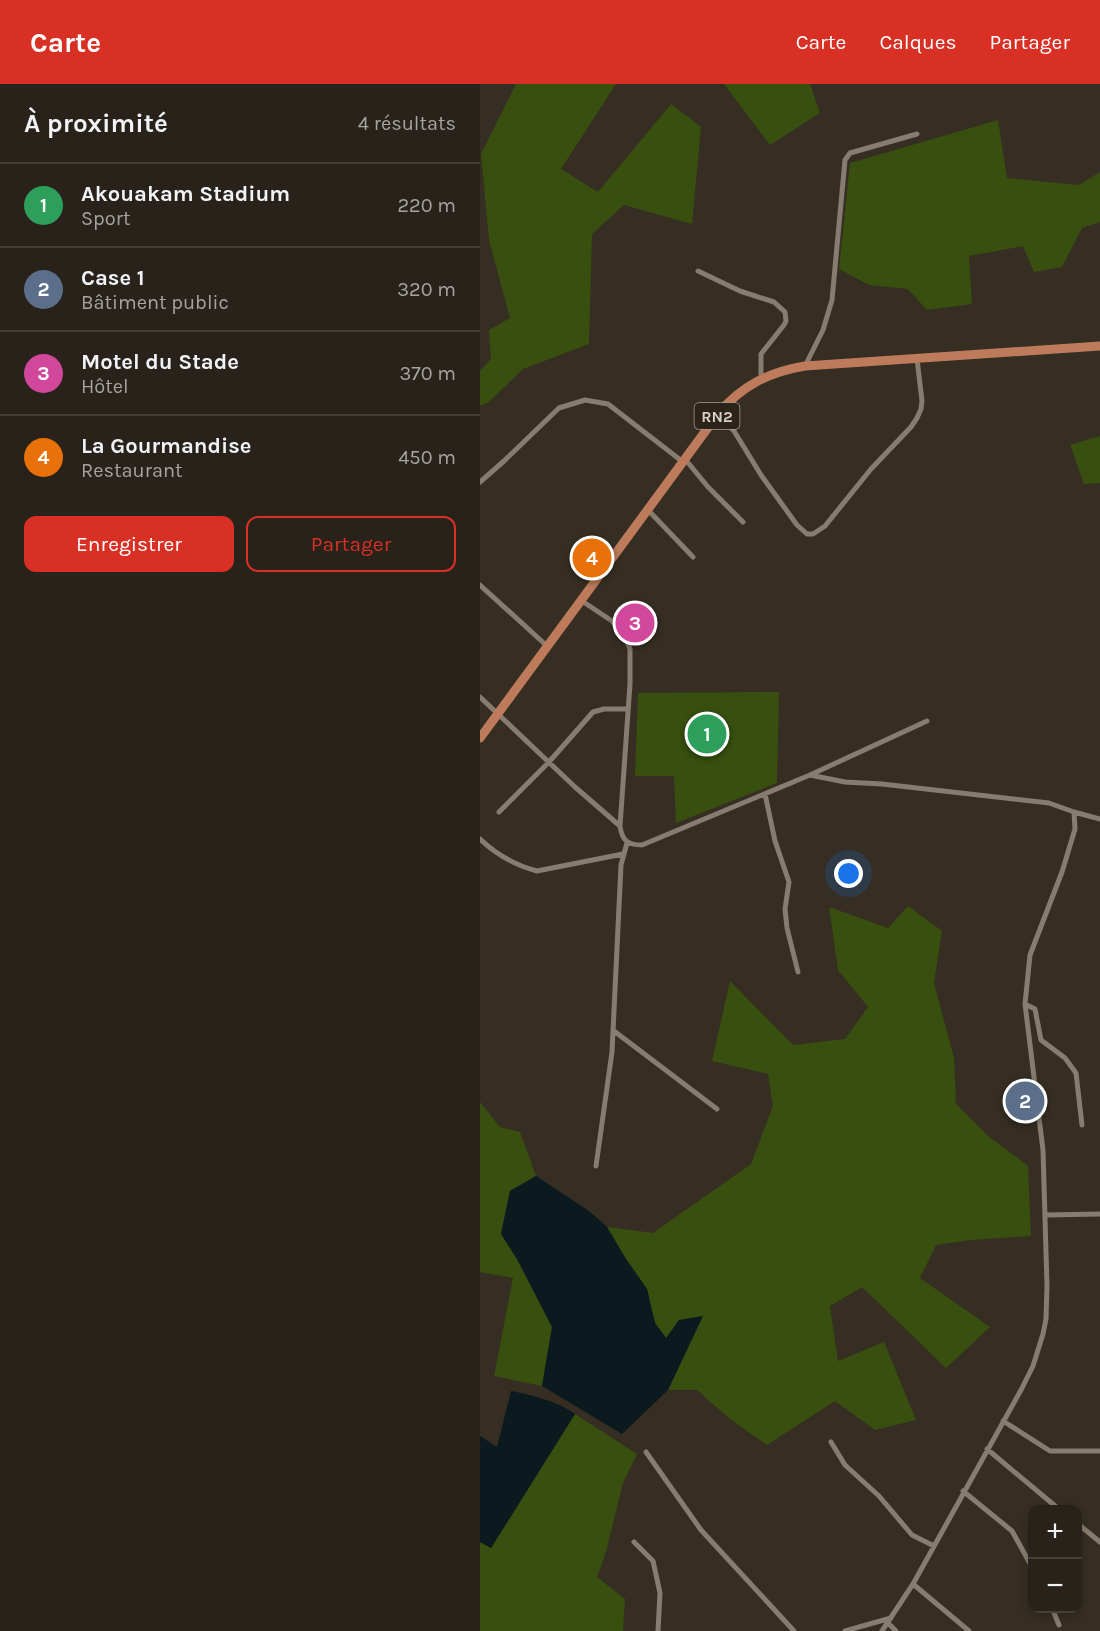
<!DOCTYPE html>
<html lang="fr">
<head>
<meta charset="utf-8">
<style>
  body { margin:0; font-family:Karla,sans-serif; background:#302a23; color:#f1f3f6 }
  .controls { position:absolute; right:18px; bottom:18px; display:grid; overflow:hidden; border-radius:12px; box-shadow:0 3px 9px #0003 }
  .controls button { width:54px; height:54px; display:grid; place-items:center; padding:0; border:0; border-bottom:2px solid #443f39; background:#28221a; color:#f1f3f6; font:30px sans-serif }
  .you { position:absolute; left:369px; top:790px; width:21px; height:21px; margin:-15px; border:4px solid #fff; border-radius:50%; background:#1a73e8; box-shadow:0 0 0 9px #1a73e833 }
  .badge { display:grid; place-items:center; width:39px; height:39px; border-radius:50%; background:#d93025; color:#fff; font-size:20px; font-weight:700 }
  .pin { position:absolute; translate:-50% -50%; border:3px solid #fff; box-shadow:0 2px 6px #0006 }
  .list { margin:0; padding:0; list-style:none }
  h2 { display:flex; justify-content:space-between; align-items:center; height:78px; margin:0; padding:0 24px; font-size:26px }
  h2 small { font-size:20px; font-weight:400; color:#a5a4a2 }
  .list li { display:grid; grid-template-columns:39px 1fr auto; gap:18px; align-items:center; box-sizing:border-box; height:84px; padding:0 24px; border-top:2px solid #443f39 }
  .list b { display:block; font-size:22px; white-space:nowrap }
  .list p { margin:0; font-size:20px; white-space:nowrap; color:#a5a4a2 }
  .list em { font-size:20px; font-style:normal; color:#a5a4a2 }
  .actions { display:flex; gap:12px; padding:18px 24px }
  .actions a { flex:1; padding:14px 0; border:2px solid #d93025; border-radius:12px; text-align:center; font-size:21px; color:#d93025 }
  .actions .main { background:#d93025; color:#fff }
  .map { position:relative; flex:none; width:620px; height:1547px; overflow:hidden }
  header { display:flex; align-items:center; gap:36px; box-sizing:border-box; height:84px; padding:0 30px; background:#d93025; color:#fff }
  header strong { font-size:28px }
  nav { display:flex; gap:33px; margin-inline-start:auto; font-size:21px }
  main { display:flex }
  aside { flex:1; background:#28221a }
  .map>svg:first-child { display:block }
  .green { fill:#384f0f }
  .water { fill:#0a1a1e }
  .lines { fill:none; stroke-linecap:round; stroke-linejoin:round }
  .street { stroke:#867c6f; stroke-width:5 }
  .highway { stroke:#bd7b5c; stroke-width:9 }
  .labels { text-anchor:middle; stroke-width:4.5; stroke-linejoin:round; paint-order:stroke }
  .shield { fill:#2c2418; stroke:#a49d95; stroke-width:1.5 }
  .shield-label { font-size:16px; font-weight:bold; fill:#d7d1ca }
</style>
</head>
<body>
<header>
<strong>Carte</strong>
<nav><a>Carte</a><a>Calques</a><a>Partager</a></nav>
</header>
<main>
<aside>
<h2>À proximité<small>4 résultats</small></h2>
<ul class="list">
<li><span class="badge" style="background:#2e9e5b">1</span><div><b>Akouakam Stadium</b><p>Sport</p></div><em>220 m</em></li>
<li><span class="badge" style="background:#5c6f8a">2</span><div><b>Case 1</b><p>Bâtiment public</p></div><em>320 m</em></li>
<li><span class="badge" style="background:#d1479c">3</span><div><b>Motel du Stade</b><p>Hôtel</p></div><em>370 m</em></li>
<li><span class="badge" style="background:#e8710a">4</span><div><b>La Gourmandise</b><p>Restaurant</p></div><em>450 m</em></li>
</ul>
<div class="actions"><a class="main">Enregistrer</a><a>Partager</a></div>
</aside>
<div class="map">
<svg width="620" height="1547" viewBox="0 0 620 1547">
  <rect width="100%" height="100%" fill="#362e22"/>
  <!-- green -->
  <path class="green" d="M36,0h100l-55,85 37,23 73,-88 30,23 -9,97 -68,-19 -32,29 -3,110 -66,25 -34,33 -9,4v-35l11,-12 -2,-29 21,-12 -21,-78 -8,-86z
    M244,0h86l10,29 -50,32z
    M518,36l9,58 72,7 21,-13v50l-18,6 -20,39 -28,5 -11,-26 -54,10 3,48 -45,6 -19,-21 -39,-4 -30,-16 11,-106z
    M620,352v47l-16,1 -14,-39z
    M299,608l-2,91 -101,40 -2,-47h-39l3,-83z
    M428,822l34,25 -8,52 20,75 2,46 31,31 41,31 3,70 -61,4 -34,5 -16,33 70,49 -44,41 -84,-81 -32,19 8,55 46,-19 32,78 -41,10 -40,-29 -68,44 -37,-26 -33,-29h-29l34,-73 -36,21 -11,-15 -8,-34 -21,-30 -19,-32 46,6 98,-69 22,-58 -5,-32 -56,-13 18,-80 63,64 52,-6 23,-32 -30,-37 -9,-63 59,21z
    M0,1018l20,25 20,5 16,44 -26,15 -9,43 16,25 35,68 -10,59 -48,-10 19,-98 -33,-6z
    M95,1330l62,40 -14,29 -17,69 -9,25 28,22 -2,32h-143v-89l11,6z"/>
  <!-- water -->
  <path class="water" d="M56,1092l53,35 18,16 19,32 21,30 8,34 11,15 13,-18 24,-4 -35,74 -46,44 -80,-48 10,-59 -35,-68 -16,-25 9,-43z
    M31,1307c20,4 47,10 64,23l-84,134 -11,-6v-106l17,11z"/>
  <g class="lines">
    <!-- street -->
    <path class="street" d="M218,187l42,20 34,11 11,10 1,9 -2,4 -23,29v24
      M325,282l18,-36 9,-30 13,-140 5,-7 67,-19
      M238,331l16,16 27,44 36,50 10,9h6l12,-8 46,-57 40,-42 6,-9 4,-9 1,-8 -5,-42
      M205,375l23,28 35,35
      M0,398l24,-21 55,-53 26,-8 23,4 75,58
      M168,426l45,47
      M0,501l67,61
      M102,517l30,20 12,14 6,14v35l-10,142c2,14 7,19 22,19l168,-70 35,7 37,2 167,19 25,9 1,17 -13,43 -32,83 -5,49 18,146 4,136 -1,33 -3,15 -10,32 -12,24 -108,194 -31,47
      M0,613l95,90 45,39
      M330,691l117,-54
      M285,710l10,47 14,41 -4,27 2,19 11,44
      M19,728l50,-50 44,-50 11,-3h24
      M594,728l26,7
      M0,755c17,16 34,26 57,32l86,-17
      M545,920l10,5 6,31 24,18 11,15 6,52
      M134,947l103,78
      M116,1082l16,-114 9,-187 6,-22
      M566,1131l54,-1
      M523,1337l47,30h50
      M351,1358l14,23 34,31 33,39 22,11
      M507,1365l73,61
      M166,1368l55,78 93,101
      M483,1407l49,40 20,36
      M598,1440l22,18
      M154,1458l19,19 7,32 -2,38
      M433,1500l56,47
      M572,1524l7,17
      M408,1539l8,8
      M365,1547l46,-13"/>
    <!-- highway -->
    <path class="highway" d="M0,654l238,-324c23,-28 51,-42 87,-48l295,-20"/>
  </g>
  <g class="labels">
    <!-- shield labels -->
    <rect class="shield" x="214.5" y="319" width="45" height="26" rx="4.5"/>
    <g class="shield-label">
      <text x="237" y="338">RN2</text>
    </g>
  </g>
</svg>
<div class="controls">
<button>+</button>
<button>−</button>
</div>
<div class="you"></div>
<div class="pin badge" style="left:227px;top:650px;background:#2e9e5b">1</div>
<div class="pin badge" style="left:545px;top:1017px;background:#5c6f8a">2</div>
<div class="pin badge" style="left:155px;top:539px;background:#d1479c">3</div>
<div class="pin badge" style="left:112px;top:474px;background:#e8710a">4</div>
</div>
</main>
</body>
</html>
